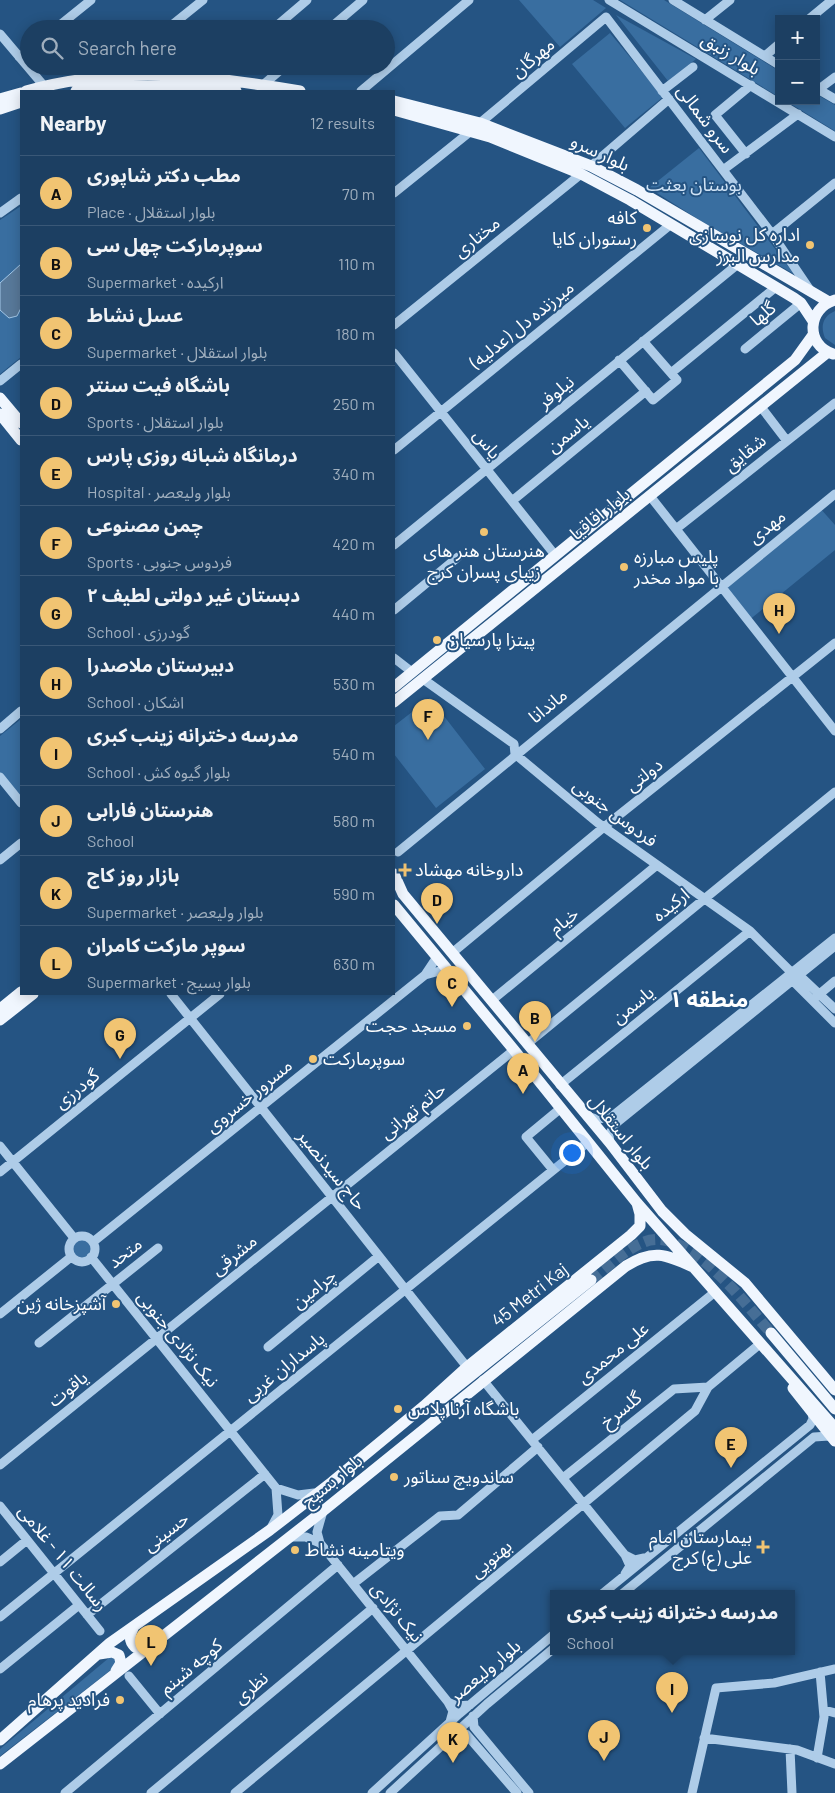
<!DOCTYPE html>
<html lang="en">
<head>
<meta charset="utf-8">
<style>
  body { margin:0; font-family:Barlow,"Noto Sans Arabic",sans-serif; background:#294a6b; color:#f1f3f6 }
  .controls { position:absolute; right:15px; top:15px; display:grid; overflow:hidden; border-radius:0px; box-shadow:0 2px 12px #0003 }
  .controls button { width:45px; height:45px; display:grid; place-items:center; padding:0; border:0; border-bottom:1px solid #3a5877; background:#1c3f62; color:#f1f3f6; font:25px sans-serif }
  .you { position:absolute; left:571px; top:1152px; width:18px; height:18px; margin:-12px; border:4px solid #fff; border-radius:50%; background:#1a73e8; box-shadow:0 0 0 8px #1a73e833 }
  .badge { display:grid; place-items:center; width:32px; height:32px; border-radius:50%; background:#f1c472; color:#111; font-size:16px; font-weight:700 }
  .pin { position:absolute; translate:-50% -41px; filter:drop-shadow(0 1px 2px #0008) }
  .pin::after { content:''; position:absolute; top:26px; width:18px; height:15px; background:inherit; clip-path:polygon(0 0,100% 0,50% 100%) }
  .popup { position:absolute; left:550px; top:1590px; width:245px; height:65px; box-sizing:border-box; display:grid; place-content:center; border-radius:0px; background:#1c3f62; filter:drop-shadow(0 1px 4px #0005); font-size:16px; white-space:nowrap; color:#a0afbe }
  .popup b { font-size:19px; color:#f1f3f6 }
  .popup::after { content:''; position:absolute; left:50%; top:100%; margin-left:-10px; border:10px solid transparent; border-top-color:#1c3f62 }
  .list { margin:0; padding:0; list-style:none }
  h2 { display:flex; justify-content:space-between; align-items:center; height:65px; margin:0; padding:0 20px; font-size:21px }
  h2 small { font-size:16px; font-weight:400; color:#a0afbe }
  .list li { display:grid; grid-template-columns:32px 1fr auto; gap:15px; align-items:center; box-sizing:border-box; height:70px; padding:0 20px; border-top:1px solid #3a5877 }
  .list b { display:block; font-size:19px; white-space:nowrap }
  .list p { margin:0; font-size:16px; white-space:nowrap; color:#a0afbe }
  .list em { font-size:16px; font-style:normal; color:#a0afbe }
  .icon { flex:none; width:28px; height:28px; fill:none; stroke:currentColor; stroke-width:2; stroke-linecap:round; stroke-linejoin:round }
  .map { position:relative; flex:none; width:835px; height:1793px; overflow:hidden }
  .search { position:absolute; background:#1c3f62; box-shadow:0 2px 12px #0003; left:20px; top:20px; width:375px; height:55px; display:flex; align-items:center; gap:12px; box-sizing:border-box; padding:0 18px; border-radius:28px; color:#a0afbe; font-size:19px }
  .panel { position:absolute; background:#1c3f62; box-shadow:0 2px 12px #0003; left:20px; top:90px; width:375px; height:905px; border-radius:0px }
  .map>svg:first-child { display:block }
  .green { fill:#396ea0 }
  .water { fill:#58799a; stroke:#a2c7e8 }
  .lines { fill:none; stroke-linecap:round; stroke-linejoin:round }
  .major-tunnel { stroke:#466e96; stroke-width:11; stroke-dasharray:11 5.5; stroke-linecap:butt }
  .minor { stroke:#aecce8; stroke-width:9 }
  .major { stroke:#f0f6fe; stroke-width:11 }
  .poi-dot { fill:#f1c472; stroke:#255483; stroke-width:2 }
  .labels { text-anchor:middle; stroke-width:4; stroke-linejoin:round; paint-order:stroke }
  .street-label { font-size:18px; fill:#fff; stroke:#255483 }
  .park-label { font-size:18px; fill:#d1e4f6; stroke:#255483 }
  .poi-label { font-size:18px; fill:#fff; stroke:#255483; text-anchor:start }
  .district-label { font-size:22px; font-weight:bold; fill:#fff; stroke:#255483 }
</style>
</head>
<body>
<div class="map">
<svg width="835" height="1793" viewBox="0 0 835 1793">
  <rect width="100%" height="100%" fill="#255483"/>
  <!-- green -->
  <path class="green" d="M519,0h74l13,8 -46,39z
    M620,0h44l115,71v26z
    M616,15l80,44 -28,22z
    M610,33l53,64 -38,31 -53,-64z
    M816,94l19,11v26l-49,-30h30z
    M699,148l95,126 -93,-53 -52,-33z
    M21,206v151l-21,17v-154z
    M835,311v34l-10,-7c-5,-12 -2,-22 10,-27z
    M819,507l16,18v25l-87,71 -28,-35z
    M430,698l55,71 -49,39 -42,-54v-28z
    M21,719v82l-21,-25v-40z
    M70 1249a12 12 0 1 1 24 0a12 12 0 1 1-24 0Z
    M110,1657l8,4 -6,8 -112,87v-7z"/>
  <!-- water -->
  <path class="water" d="M21,264v44l-4,8 -8,2 -9,-8v-27z"/>
  <g class="lines">
    <!-- major-tunnel -->
    <path class="major-tunnel" d="M591,1280c16,-12 34,-31 53,-38 43,-18 102,63 127,91"/>
    <!-- minor -->
    <path class="minor" d="M609,0l226,137
      M673,0l106,65
      M809,19l23,-19
      M705,20l25,-20
      M55,29l36,-29
      M167,29l36,-29
      M273,29l34,-29
      M329,29l34,-29
      M0,34l44,52
      M765,56l14,-12
      M19,57l10,-7
      M109,76l12,-10
      M216,77l13,-11
      M263,85l22,-19
      M816,88l19,11
      M819,89l16,-12
      M361,91l108,-91
      M662,91l31,-24
      M480,123l126,-106 166,217 38,56
      M746,154l-31,-39 36,-30
      M591,166l78,-67
      M723,170l75,-56
      M394,193l77,-62
      M0,213l21,-15
      M772,234l63,-51
      M394,325l187,-151
      M745,349l56,-46
      M394,353l161,202
      M619,360l34,40 24,-20 -34,-39
      M671,373l105,-86
      M0,381l21,-17
      M761,407l26,34
      M394,450l276,-225
      M650,496l185,235
      M512,501l134,-110
      M676,529l159,-126
      M394,545l344,-281
      M394,610l64,-53
      M394,658l18,14
      M423,679l91,65 1,10 83,69 152,108 41,41 8,3 36,34
      M0,729l21,-18
      M0,777l21,26
      M398,852l437,-358
      M0,860l21,-17
      M452,953l152,-126 231,-184
      M425,975l22,-6
      M792,975l1,6 42,42
      M171,994l296,373
      M816,997l19,-16
      M491,1001l166,-136
      M527,1044l308,-252
      M560,1085l190,-154
      M587,1116l9,3 14,-1 225,-180
      M610,1143l-1,-8 6,-11 220,-178
      M0,1146l74,92
      M553,1170l-27,-33 35,-29
      M0,1172l220,-178
      M69 1249a13 13 0 1 1 26 0a13 13 0 1 1-26 0Z
      M93,1242l332,-267 12,-18
      M91,1257l185,231 2,27 -7,13
      M0,1314l71,-57
      M39,1343l119,-95
      M268,1347l111,-91
      M483,1380l142,175
      M532,1440l183,-148
      M0,1465l514,-415
      M563,1478l111,-89 34,-2
      M276,1488l22,7 16,-2
      M0,1506l100,125
      M323,1511l-6,21 3,11 128,159
      M290,1537h16l14,6
      M0,1562l27,-22
      M625,1574l5,-8 -5,-11 10,5 9,-2
      M353,1584l87,-68 18,-1 80,-68
      M602,1594l208,-169 3,-6 -1,-7
      M622,1594l192,-157 15,-1 5,3
      M87,1615l178,-141
      M0,1617l588,-475
      M0,1669l79,-64
      M129,1676l31,38
      M824,1710l11,3
      M473,1716l1,11 55,66
      M450,1722l3,-11 -5,-9 9,4 13,-1
      M455,1734h11l51,59
      M704,1738l93,12 38,14
      M790,1749l2,44
      M817,1758l7,-41 -4,-45
      M65,1793l273,-228
      M151,1793l222,-185
      M235,1793l460,-382 13,-24 53,-44
      M372,1793l87,-79 94,-79
      M390,1793l97,-89 66,-55
      M692,1793l24,-105 58,-5 61,-14"/>
    <!-- major -->
    <path class="major" d="M26,91c94,-26 179,-16 274,0
      M76,91c53,-8 106,-6 160,0
      M0,99l21,-6
      M394,101l86,22 111,43 46,24 192,112
      M0,109l21,-7
      M394,110l96,27 91,37 49,26 164,98 7,5 12,18
      M833,354c-28,-9 -26,-46 2,-54
      M0,398l21,25
      M0,414l21,26
      M394,687l401,-327 18,-25
      M394,702l434,-350
      M394,874l9,20 207,249 52,68 23,23 60,49 90,107
      M394,905l120,145 123,153 198,225
      M0,1009l21,-17
      M0,1020l33,-26
      M771,1333l64,76
      M793,1388l42,53
      M443,1398l148,-118
      M134,1626c-4,9 -6,14 1,21l14,-1
      M99,1654l13,-2 7,3 2,8 -5,8
      M0,1740l110,-97 160,-113 62,-48 92,-76 43,-39 164,-132 9,-9v-12l-3,-11
      M0,1764l323,-253 303,-245c27,-17 39,-12 67,1"/>
  </g>
  <!-- markers -->
  <g class="poi-dot">
    <circle cx="647" cy="228" r="5"/>
    <circle cx="810" cy="245" r="5"/>
    <circle cx="484" cy="532" r="5"/>
    <circle cx="624" cy="567" r="5"/>
    <circle cx="437" cy="640" r="5"/>
    <path d="M402.5 862.5h5v5h5v5h-5v5h-5v-5h-5v-5h5z"/>
    <circle cx="467" cy="1026" r="5"/>
    <circle cx="313" cy="1059" r="5"/>
    <circle cx="116" cy="1304" r="5"/>
    <circle cx="398" cy="1409" r="5"/>
    <circle cx="394" cy="1477" r="5"/>
    <path d="M760.5 1539.5h5v5h5v5h-5v5h-5v-5h-5v-5h5z"/>
    <circle cx="295" cy="1550" r="5"/>
    <circle cx="120" cy="1700" r="5"/>
  </g>
  <g class="labels">
    <!-- street labels -->
    <g class="street-label">
      <text transform="translate(731 54) rotate(31)" y="6">بلوار زنبق</text>
      <text transform="translate(533 58) rotate(-40)" y="6">مهرگان</text>
      <text transform="translate(705 119) rotate(53)" y="6">سرو شمالی</text>
      <text transform="translate(600 153) rotate(25)" y="6">بلوار سرو</text>
      <text transform="translate(477 237) rotate(-39)" y="6">مختاری</text>
      <text transform="translate(763 314) rotate(-40)" y="6">گلها</text>
      <text transform="translate(522 325) rotate(-39)" y="6">میرزنده دل (عدلیه)</text>
      <text transform="translate(556 392) rotate(-39)" y="6">نیلوفر</text>
      <text transform="translate(568 434) rotate(-39)" y="6">یاسمن</text>
      <text transform="translate(487 444) rotate(51)" y="6">یاس</text>
      <text transform="translate(745 453) rotate(-39)" y="6">شقایق</text>
      <text transform="translate(600 514) rotate(-39)" y="6">بلوار اقاقیا</text>
      <text transform="translate(767 527) rotate(-39)" y="6">مهدی</text>
      <text transform="translate(548 706) rotate(-39)" y="6">ماندانا</text>
      <text transform="translate(644 775) rotate(-38)" y="6">دولتی</text>
      <text transform="translate(615 813) rotate(37)" y="6">فردوس جنوبی</text>
      <text transform="translate(671 905) rotate(-39)" y="6">ارکیده</text>
      <text transform="translate(564 921) rotate(-39)" y="6">خیام</text>
      <text transform="translate(633 1005) rotate(-39)" y="6">یاسمن</text>
      <text transform="translate(77 1089) rotate(-39)" y="6">گودرزی</text>
      <text transform="translate(249 1096) rotate(-39)" y="6">مسرور خسروی</text>
      <text transform="translate(413 1111) rotate(-39)" y="6">حاتم تهرانی</text>
      <text transform="translate(621 1132) rotate(51)" y="6">بلوار استقلال</text>
      <text transform="translate(332 1170) rotate(51)" y="6">حاج سیدنصیر</text>
      <text transform="translate(125 1253) rotate(-38)" y="6">متحد</text>
      <text transform="translate(234 1255) rotate(-39)" y="6">مشرقی</text>
      <text transform="translate(314 1289) rotate(-39)" y="6">چرامین</text>
      <text transform="translate(530 1295) rotate(-38)" y="6">45 Metri Kaj</text>
      <text transform="translate(178 1339) rotate(51)" y="6">نیک نژادی جنوبی</text>
      <text transform="translate(613 1353) rotate(-39)" y="6">علی محمدی</text>
      <text transform="translate(284 1367) rotate(-39)" y="6">پاسداران غربی</text>
      <text transform="translate(68 1389) rotate(-39)" y="6">یاقوت</text>
      <text transform="translate(621 1410) rotate(-39)" y="6">گلسرخ</text>
      <text transform="translate(332 1481) rotate(-39)" y="6">بلوار بسیج</text>
      <text transform="translate(166 1532) rotate(-38)" y="6">حسینی</text>
      <text transform="translate(63 1558) rotate(51)" y="6">رسالت ۱۱ - غلامی</text>
      <text transform="translate(491 1559) rotate(-40)" y="6">بهتویی</text>
      <text transform="translate(397 1612) rotate(51)" y="6">نیک نژادی</text>
      <text transform="translate(191 1667) rotate(-40)" y="6">کوچه شبنم</text>
      <text transform="translate(485 1671) rotate(-40)" y="6">بلوار ولیعصر</text>
      <text transform="translate(251 1688) rotate(-40)" y="6">نظری</text>
    </g>
    <!-- park labels -->
    <g class="park-label">
      <text x="694" y="191">بوستان بعثت</text>
    </g>
    <!-- poi labels -->
    <g class="poi-label">
      <text x="637" y="224" text-anchor="end">کافه<tspan x="637" dy="21">رستوران کایا</tspan></text>
      <text x="800" y="241" text-anchor="end">اداره کل نوسازی<tspan x="800" dy="21">مدارس البرز</tspan></text>
      <text x="484" y="557" text-anchor="middle">هنرستان هنر های<tspan x="484" dy="21">زیبای پسران کرج</tspan></text>
      <text x="634" y="563">پلیس مبارزه<tspan x="634" dy="21">با مواد مخدر</tspan></text>
      <text x="447" y="646">پیتزا پارسیان</text>
      <text x="415" y="876">داروخانه مهشاد</text>
      <text x="457" y="1032" text-anchor="end">مسجد حجت</text>
      <text x="323" y="1065">سوپرمارکت</text>
      <text x="106" y="1310" text-anchor="end">آشپزخانه ژین</text>
      <text x="408" y="1415">باشگاه آرنا پلاس</text>
      <text x="404" y="1483">ساندویچ سناتور</text>
      <text x="752" y="1543" text-anchor="end">بیمارستان امام<tspan x="752" dy="21">علی (ع) کرج</tspan></text>
      <text x="305" y="1556">ویتامینه نشاط</text>
      <text x="110" y="1706" text-anchor="end">فرادید پرهام</text>
    </g>
    <!-- district labels -->
    <g class="district-label">
      <text x="709" y="1007">منطقه ۱</text>
    </g>
  </g>
</svg>
<div class="controls">
<button>+</button>
<button>−</button>
</div>
<div class="you"></div>
<div class="pin badge" style="left:523px;top:1094px">A</div>
<div class="pin badge" style="left:535px;top:1042px">B</div>
<div class="pin badge" style="left:452px;top:1007px">C</div>
<div class="pin badge" style="left:437px;top:924px">D</div>
<div class="pin badge" style="left:731px;top:1468px">E</div>
<div class="pin badge" style="left:428px;top:740px">F</div>
<div class="pin badge" style="left:120px;top:1059px">G</div>
<div class="pin badge" style="left:779px;top:634px">H</div>
<div class="pin badge" style="left:672px;top:1713px">I</div>
<div class="popup"><b>مدرسه دخترانه زینب کبری</b>School</div>
<div class="pin badge" style="left:604px;top:1761px">J</div>
<div class="pin badge" style="left:453px;top:1763px">K</div>
<div class="pin badge" style="left:151px;top:1666px">L</div>
<div class="search"><svg class="icon" aria-label="search" viewBox="0 0 24 24"><circle cx="10" cy="10" r="6"/><path d="M15 15l6 6"/></svg>Search here</div>
<section class="panel">
<h2>Nearby<small>12 results</small></h2>
<ul class="list">
<li><span class="badge">A</span><div><b>مطب دکتر شاپوری</b><p>Place · بلوار استقلال</p></div><em>70 m</em></li>
<li><span class="badge">B</span><div><b>سوپرمارکت چهل سی</b><p>Supermarket · ارکیده</p></div><em>110 m</em></li>
<li><span class="badge">C</span><div><b>عسل نشاط</b><p>Supermarket · بلوار استقلال</p></div><em>180 m</em></li>
<li><span class="badge">D</span><div><b>باشگاه فیت سنتر</b><p>Sports · بلوار استقلال</p></div><em>250 m</em></li>
<li><span class="badge">E</span><div><b>درمانگاه شبانه روزی پارس</b><p>Hospital · بلوار ولیعصر</p></div><em>340 m</em></li>
<li><span class="badge">F</span><div><b>چمن مصنوعی</b><p>Sports · فردوس جنوبی</p></div><em>420 m</em></li>
<li><span class="badge">G</span><div><b>دبستان غیر دولتی لطیف ۲</b><p>School · گودرزی</p></div><em>440 m</em></li>
<li><span class="badge">H</span><div><b>دبیرستان ملاصدرا</b><p>School · اشکان</p></div><em>530 m</em></li>
<li><span class="badge">I</span><div><b>مدرسه دخترانه زینب کبری</b><p>School · بلوار گیوه کش</p></div><em>540 m</em></li>
<li><span class="badge">J</span><div><b>هنرستان فارابی</b><p>School</p></div><em>580 m</em></li>
<li><span class="badge">K</span><div><b>بازار روز کاج</b><p>Supermarket · بلوار ولیعصر</p></div><em>590 m</em></li>
<li><span class="badge">L</span><div><b>سوپر مارکت کامران</b><p>Supermarket · بلوار بسیج</p></div><em>630 m</em></li>
</ul>
</section>
</div>
</body>
</html>
